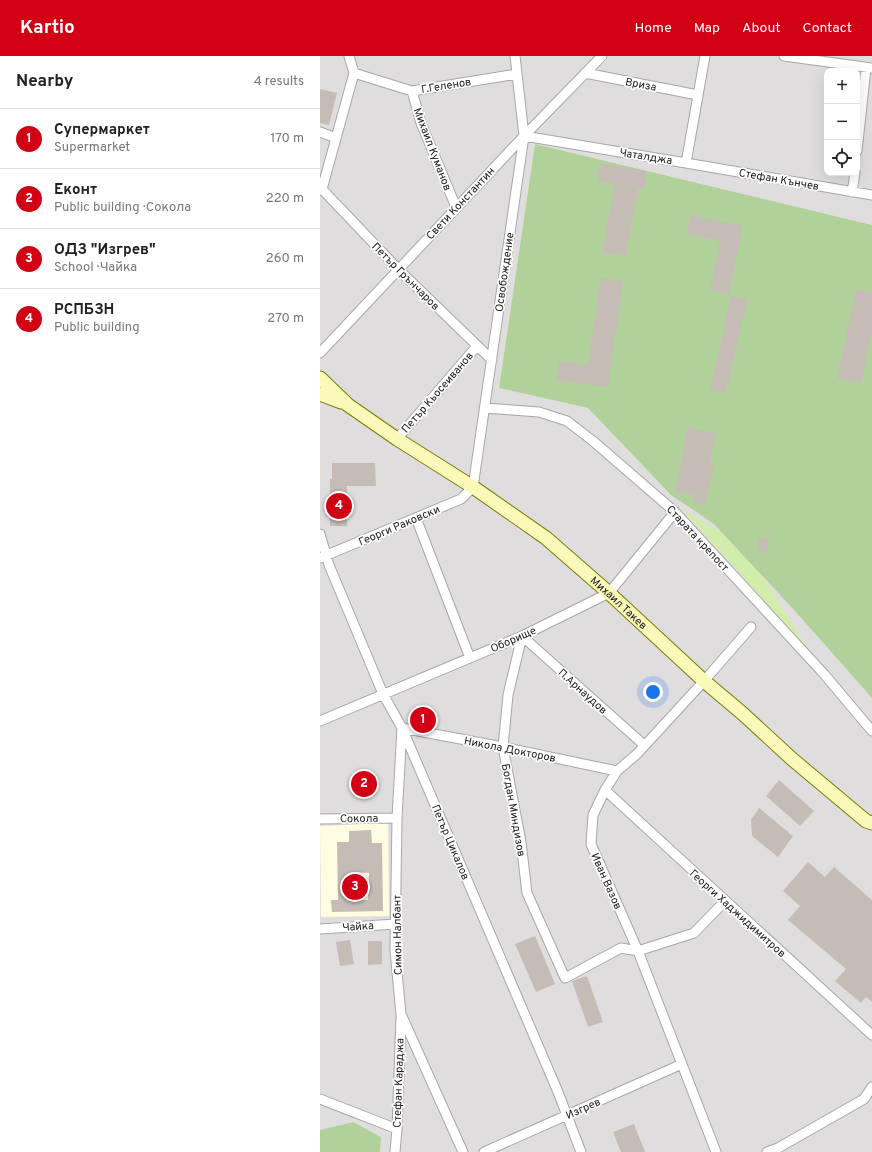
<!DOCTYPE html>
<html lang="en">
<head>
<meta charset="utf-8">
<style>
  body { margin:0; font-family:Overpass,sans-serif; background:#f2f2f2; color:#222 }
  .controls { position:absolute; right:12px; top:12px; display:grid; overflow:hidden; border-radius:8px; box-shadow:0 4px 16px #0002 }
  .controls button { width:36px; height:36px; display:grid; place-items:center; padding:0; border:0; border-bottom:1px solid #e0e0e0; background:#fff; color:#222; font:20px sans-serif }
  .you { position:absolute; left:333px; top:636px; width:14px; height:14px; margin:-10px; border:3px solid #fff; border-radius:50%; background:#1a73e8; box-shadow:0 0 0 6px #1a73e833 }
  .badge { display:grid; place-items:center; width:26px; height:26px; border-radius:50%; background:#d10014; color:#fff; font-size:13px; font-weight:700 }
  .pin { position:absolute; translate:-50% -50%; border:2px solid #fff; box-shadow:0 1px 4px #0006 }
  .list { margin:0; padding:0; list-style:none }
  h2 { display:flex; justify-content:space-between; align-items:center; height:52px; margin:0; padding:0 16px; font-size:17px }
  h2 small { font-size:13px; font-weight:400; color:#767676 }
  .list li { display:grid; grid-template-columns:26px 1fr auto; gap:12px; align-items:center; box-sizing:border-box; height:60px; padding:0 16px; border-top:1px solid #e0e0e0 }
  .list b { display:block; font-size:15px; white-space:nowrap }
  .list p { margin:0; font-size:13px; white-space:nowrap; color:#767676 }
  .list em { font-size:13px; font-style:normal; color:#767676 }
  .icon { flex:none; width:22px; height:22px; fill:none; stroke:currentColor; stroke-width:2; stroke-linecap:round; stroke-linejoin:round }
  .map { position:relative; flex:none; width:552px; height:1096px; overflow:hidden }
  header { display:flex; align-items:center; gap:24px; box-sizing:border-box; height:56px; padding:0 20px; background:#d10014; color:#fff }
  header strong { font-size:19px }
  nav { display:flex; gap:22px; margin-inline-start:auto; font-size:14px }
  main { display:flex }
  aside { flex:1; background:#fff }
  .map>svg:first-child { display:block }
  .residential { fill:#dfddde; fill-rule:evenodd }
  .education { fill:#fffce2 }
  .grass { fill:#d2ecac }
  .forest { fill:#b0d19a }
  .building { fill:#c6bcb6; fill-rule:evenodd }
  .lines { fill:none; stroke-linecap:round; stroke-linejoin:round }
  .minor-casing { stroke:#a7a7a7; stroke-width:11 }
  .secondary-casing { stroke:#7c7d02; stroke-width:15 }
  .minor { stroke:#fff; stroke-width:9 }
  .secondary { stroke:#fbf9ba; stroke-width:13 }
  .labels { text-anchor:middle; stroke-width:3.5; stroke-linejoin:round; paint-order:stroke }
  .street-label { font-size:11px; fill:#202020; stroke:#fff }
</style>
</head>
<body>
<header>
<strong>Kartio</strong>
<nav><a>Home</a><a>Map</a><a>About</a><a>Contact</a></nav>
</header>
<main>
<aside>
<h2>Nearby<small>4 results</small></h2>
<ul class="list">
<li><span class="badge">1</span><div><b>Супермаркет</b><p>Supermarket</p></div><em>170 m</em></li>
<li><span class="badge">2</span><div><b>Еконт</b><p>Public building · Сокола</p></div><em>220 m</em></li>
<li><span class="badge">3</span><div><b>ОДЗ &quot;Изгрев&quot;</b><p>School · Чайка</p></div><em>260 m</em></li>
<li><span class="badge">4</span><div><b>РСПБЗН</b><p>Public building</p></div><em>270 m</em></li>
</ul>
</aside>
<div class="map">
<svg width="552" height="1096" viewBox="0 0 552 1096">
  <rect width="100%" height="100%" fill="#f1ede7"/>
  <!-- residential -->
  <path class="residential" d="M0,0h552v169l-337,-81 -36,244 89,20 83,87 43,29 80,86 78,88v454h-492l1,-15 -28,-15 -33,8zM507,15h30v102h-30z"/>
  <!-- education -->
  <path class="education" d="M68,767l1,93 -68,1 -1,-91z"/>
  <!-- grass -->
  <path class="grass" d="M360,451l64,40 67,106z"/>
  <!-- forest -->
  <path class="forest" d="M215,88l337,81v473l-78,-88 -80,-86 -43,-29 -83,-87 -89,-20z
    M33,1066l28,15 -1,15h-60v-22z"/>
  <!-- building -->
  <path class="building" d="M0,33l17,4 -8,32 -9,-2z
    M280,107l47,8 -3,18 -6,-1 -12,68 -24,-4 13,-68 -18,-3z
    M370,159l53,11 -14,68 -19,-4 10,-49 -34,-7z
    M281,222l22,3 -15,106 -52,-7 3,-19 29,4z
    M536,233l16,4v39l-11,51 -24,-5z
    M411,240l16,3 -21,94 -16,-3z
    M368,371l28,6 -6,29 4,1 -9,42 -12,-3 1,-7 -19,-4z
    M12,407h43l1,23h-29v40h-17v-47h2z
    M439,481l10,2 -2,14 -10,-2z
    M93,653l24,5 -2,14 -25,-5z
    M459,724l35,31 -14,15 -34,-30z
    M439,752l34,28 -15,21 -26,-21 -1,-16z
    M51,774l1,13h10l1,68 -51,1 -1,-12h7l-1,-58h12v-11zM31,816l18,1 -1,27h-17z
    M488,806l17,15 9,-10 38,33v102l-6,-5 -5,6 -26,-22 11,-12 -58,-49 12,-14 -17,-15z
    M215,880l20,48 -19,8 -21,-48z
    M30,884l4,24 -14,2 -4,-24z
    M48,885h14v23l-14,1z
    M267,920l16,46 -15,5 -16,-46z
    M314,1068l11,28h-24l-8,-20z"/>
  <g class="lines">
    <!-- minor casing -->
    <g class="minor-casing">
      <path id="minor" d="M464,0l88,12
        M34,17l58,18 105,-17
        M265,17l113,22
        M92,35l9,32 35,84
        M0,76l16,6
        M204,80l162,27 19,-107
        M537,95l9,-83
        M366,107l186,32
        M2,133l32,-116 -5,-17
        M0,134l2,-1 76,80 94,91
        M532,136l3,-19
        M0,297l204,-217 78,-80
        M165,352l54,4 28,9 26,20 82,71 149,162 48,57
        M77,383l80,-93
        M96,462l54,140
        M0,478l9,31 54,129 19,34 156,364 23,60
        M0,502l141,-59 12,-12 51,-351 -9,-80
        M0,665l202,-85 87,-43 66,-81
        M324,689l-122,-109 -14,59 -5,52 18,95 6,51 38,85 56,-30 17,3 56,-18 31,-32
        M285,734l267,245
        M0,763l77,-1
        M0,873l75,-5
        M0,1043l77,30
        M75,1096l2,-23 4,-111
        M143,1096l-62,-138 -6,-63 2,-133 5,-90 101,19 114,24
        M164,1096l198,-88
        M396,1096l-78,-201 -47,-107 2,-29 12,-25 12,-19 20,-17 67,-73 47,-54
        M447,1096l11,-4 86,-49 8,-12"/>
    </g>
    <!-- secondary casing -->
    <g class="secondary-casing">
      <g id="secondary">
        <path id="s1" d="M0,322l28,27 49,34 76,48 73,51 63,55 95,88 38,32 50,46 74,62 6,2"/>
        <path d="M0,338l21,8"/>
      </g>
    </g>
    <!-- minor -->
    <use href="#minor" class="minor"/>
    <!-- secondary -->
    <use href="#secondary" class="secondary"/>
  </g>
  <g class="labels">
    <!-- street labels -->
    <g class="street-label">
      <text transform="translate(321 28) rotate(11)" y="4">Вриза</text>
      <text transform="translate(126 29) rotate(-9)" y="4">Г.Геленов</text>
      <text transform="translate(113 93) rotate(69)" y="4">Михаил Куманов</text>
      <text transform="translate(326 100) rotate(9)" y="4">Чаталджа</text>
      <text transform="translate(459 123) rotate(10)" y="4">Стефан Кънчев</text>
      <text transform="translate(140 147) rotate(-47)" y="4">Свети Константин</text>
      <text transform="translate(184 216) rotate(-82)" y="4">Освобождение</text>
      <text transform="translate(86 220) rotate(45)" y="4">Петър Грънчаров</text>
      <text transform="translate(117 336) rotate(-49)" y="4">Петър Кьосеиванов</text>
      <text transform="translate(79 469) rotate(-23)" y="4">Георги Раковски</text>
      <text transform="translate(378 482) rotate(47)" y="4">Старата крепост</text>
      <text dy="4" stroke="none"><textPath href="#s1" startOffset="375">Михаил Такев</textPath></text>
      <text transform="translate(193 583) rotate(-24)" y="4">Оборище</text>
      <text transform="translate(263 635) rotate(42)" y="4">П.Арнаудов</text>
      <text transform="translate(190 693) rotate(11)" y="4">Никола Докторов</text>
      <text transform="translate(194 754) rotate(80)" y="4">Богдан Миндизов</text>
      <text transform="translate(39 762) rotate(-1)" y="4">Сокола</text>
      <text transform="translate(131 786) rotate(67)" y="4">Петър Цикалов</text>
      <text transform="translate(287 825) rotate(66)" y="4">Иван Вазов</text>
      <text transform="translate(418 857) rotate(42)" y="4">Георги Хаджидимитров</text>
      <text transform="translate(38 870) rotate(-4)" y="4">Чайка</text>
      <text transform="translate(77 879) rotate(-91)" y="4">Симон Налбант</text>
      <text transform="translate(78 1027) rotate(-88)" y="4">Стефан Караджа</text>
      <text transform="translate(263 1052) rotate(-24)" y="4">Изгрев</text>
    </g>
  </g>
</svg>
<div class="controls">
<button>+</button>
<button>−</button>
<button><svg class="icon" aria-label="locate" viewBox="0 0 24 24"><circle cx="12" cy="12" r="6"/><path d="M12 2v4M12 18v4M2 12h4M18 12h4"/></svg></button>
</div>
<div class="you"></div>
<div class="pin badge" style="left:103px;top:664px">1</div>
<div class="pin badge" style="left:44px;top:728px">2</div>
<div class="pin badge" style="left:35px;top:831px">3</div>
<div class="pin badge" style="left:19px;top:450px">4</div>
</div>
</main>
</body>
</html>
